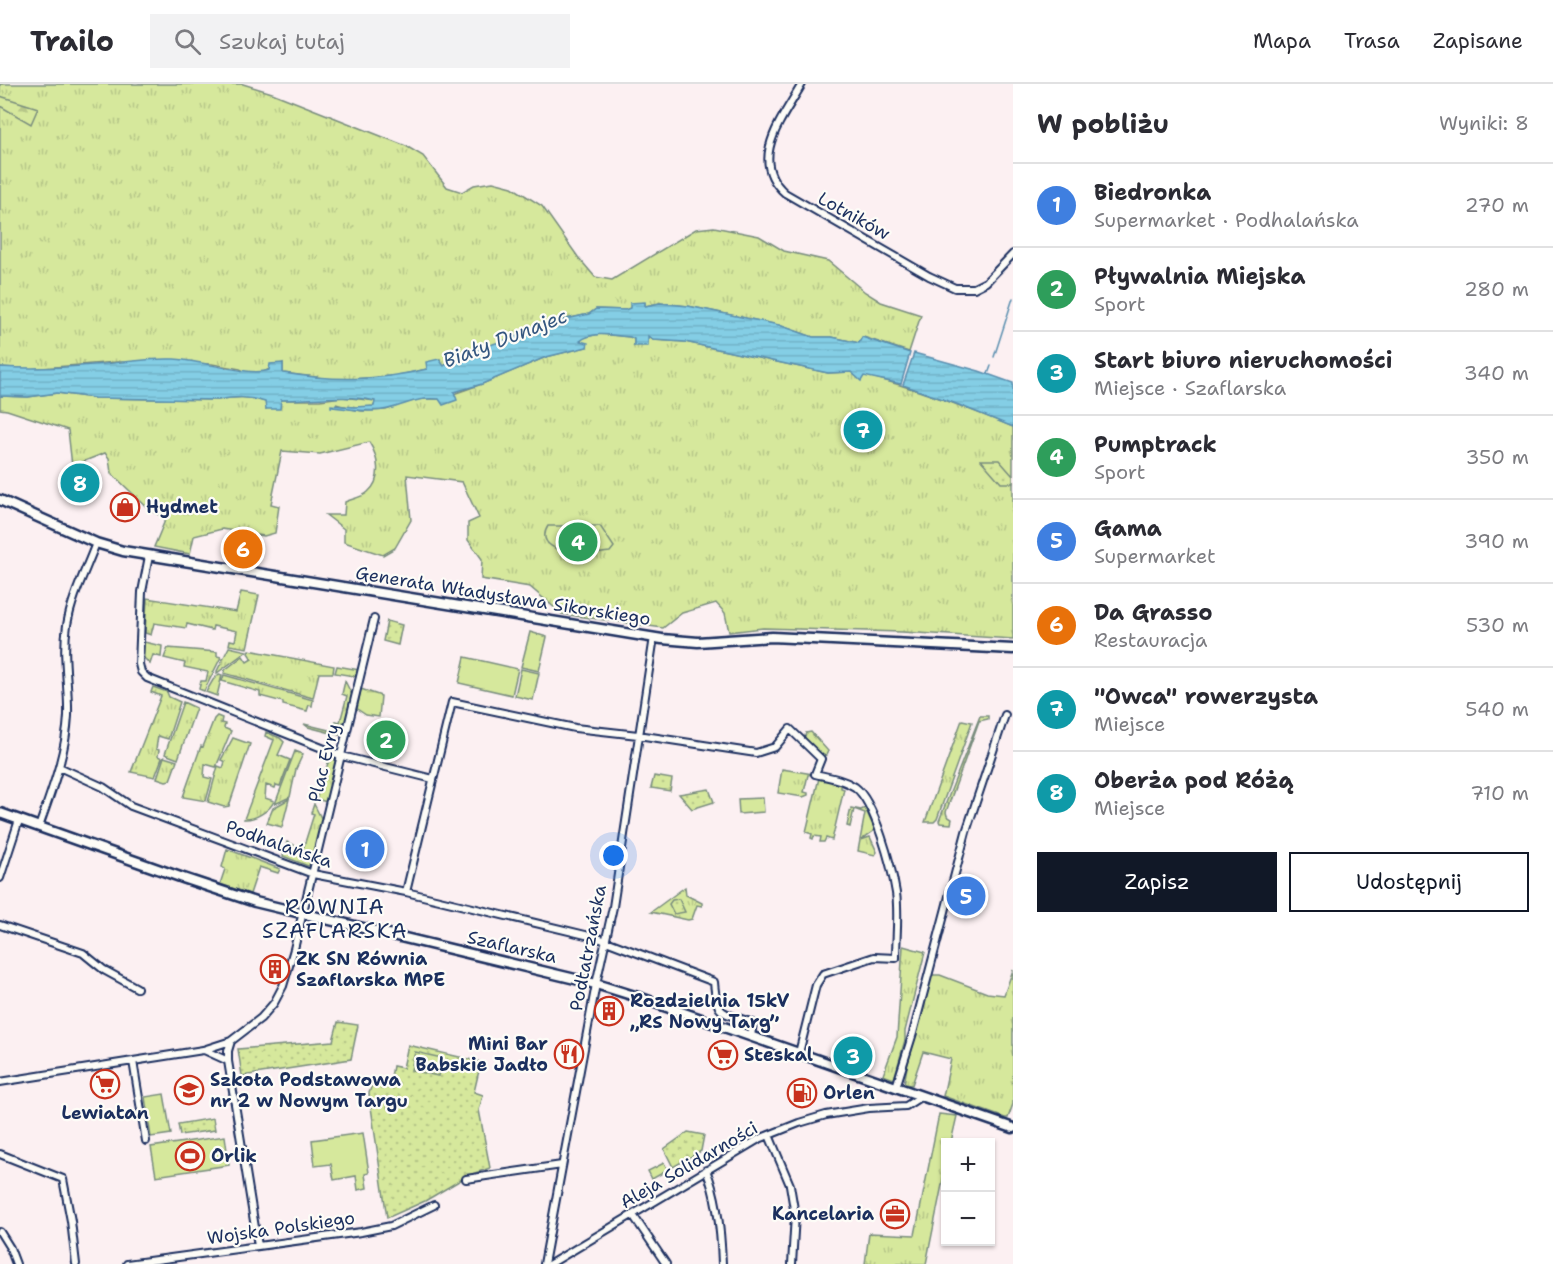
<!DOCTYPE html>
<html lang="pl">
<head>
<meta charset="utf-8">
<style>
  body { margin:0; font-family:"Shantell Sans",sans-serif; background:#f2f2f3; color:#2b2b33 }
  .controls { position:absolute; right:18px; bottom:18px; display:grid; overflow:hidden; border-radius:0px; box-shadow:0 2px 4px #0004 }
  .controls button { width:54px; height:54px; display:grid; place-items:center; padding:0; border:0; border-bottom:2px solid #e1e1e2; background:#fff; color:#2b2b33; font:30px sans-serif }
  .you { position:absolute; left:614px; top:772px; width:21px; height:21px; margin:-15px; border:4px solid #fff; border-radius:50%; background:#1a73e8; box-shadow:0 0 0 9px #1a73e833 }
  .badge { display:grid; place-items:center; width:39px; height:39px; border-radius:50%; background:#111827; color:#fff; font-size:20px; font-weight:700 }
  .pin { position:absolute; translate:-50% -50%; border:3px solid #fff; box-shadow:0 2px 6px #0006 }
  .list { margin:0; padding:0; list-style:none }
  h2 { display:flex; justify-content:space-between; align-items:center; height:78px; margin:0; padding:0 24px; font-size:26px }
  h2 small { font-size:20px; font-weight:400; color:#7c7c81 }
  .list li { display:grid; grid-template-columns:39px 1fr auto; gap:18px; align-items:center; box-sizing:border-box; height:84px; padding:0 24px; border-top:2px solid #e1e1e2 }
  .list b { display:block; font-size:22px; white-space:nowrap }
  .list p { margin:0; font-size:20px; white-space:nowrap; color:#7c7c81 }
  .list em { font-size:20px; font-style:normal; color:#7c7c81 }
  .actions { display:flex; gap:12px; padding:18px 24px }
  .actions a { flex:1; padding:14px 0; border:2px solid #111827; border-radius:0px; text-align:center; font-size:21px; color:#111827 }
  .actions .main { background:#111827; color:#fff }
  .icon { flex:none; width:33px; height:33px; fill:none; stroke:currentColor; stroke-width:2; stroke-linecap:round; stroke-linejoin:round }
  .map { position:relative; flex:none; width:1013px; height:1180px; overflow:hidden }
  header { display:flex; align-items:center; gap:36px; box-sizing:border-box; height:84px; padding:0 30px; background:#fff; border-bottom:2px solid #e1e1e2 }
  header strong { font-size:28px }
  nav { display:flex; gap:33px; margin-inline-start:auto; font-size:21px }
  .search { width:420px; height:54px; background:#f2f2f3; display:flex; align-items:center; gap:15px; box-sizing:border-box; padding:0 21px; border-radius:0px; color:#7c7c81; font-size:22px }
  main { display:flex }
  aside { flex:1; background:#fff }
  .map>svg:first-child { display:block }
  .grass { fill:url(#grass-tufts); stroke:#788c7d; stroke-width:1.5 }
  .forest { fill:url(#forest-firs); stroke:#788c7d; stroke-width:1.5 }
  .park { fill:url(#park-dots); stroke:#788c7d; stroke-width:1.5 }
  .garden { fill:#d6e89c; stroke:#788c7d; stroke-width:1.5 }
  .water { fill:url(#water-rules); stroke:#5a8eaf; stroke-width:1.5 }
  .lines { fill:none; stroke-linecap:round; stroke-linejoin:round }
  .stream { stroke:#5a8eaf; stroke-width:1.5 }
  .street-casing { stroke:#1b2f5e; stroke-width:10 }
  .secondary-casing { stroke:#1b2f5e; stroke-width:13 }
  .street { stroke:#fdfcf7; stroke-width:6 }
  .secondary { stroke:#fdfcf7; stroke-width:8 }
  .labels { text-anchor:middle; stroke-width:4.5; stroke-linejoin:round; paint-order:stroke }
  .street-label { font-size:18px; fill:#1b2f5e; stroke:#fdfcf7 }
  .poi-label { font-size:18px; font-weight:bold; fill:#1b2f5e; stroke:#fdfcf7; text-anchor:start }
  .water-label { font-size:20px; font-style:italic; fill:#355780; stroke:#fdfcf7 }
  .quarter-label { font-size:21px; letter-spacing:1.5px; fill:#1b2f5e; stroke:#fdfcf7 }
</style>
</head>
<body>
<header>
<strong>Trailo</strong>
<div class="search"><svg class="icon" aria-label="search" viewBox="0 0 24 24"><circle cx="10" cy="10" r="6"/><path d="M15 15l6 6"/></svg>Szukaj tutaj</div>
<nav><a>Mapa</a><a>Trasa</a><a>Zapisane</a></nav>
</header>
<main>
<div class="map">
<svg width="1013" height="1180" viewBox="0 0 1013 1180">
  <defs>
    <pattern id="grass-tufts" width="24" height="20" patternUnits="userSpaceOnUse" patternTransform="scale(1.5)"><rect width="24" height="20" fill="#d6e89c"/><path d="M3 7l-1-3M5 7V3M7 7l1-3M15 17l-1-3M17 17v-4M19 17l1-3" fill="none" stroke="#b7c789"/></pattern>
    <pattern id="forest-firs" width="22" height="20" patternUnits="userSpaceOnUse" patternTransform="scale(1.5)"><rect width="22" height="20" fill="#d6e89c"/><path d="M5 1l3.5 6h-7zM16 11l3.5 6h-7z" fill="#b7c789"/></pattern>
    <pattern id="park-dots" width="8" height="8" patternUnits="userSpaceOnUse" patternTransform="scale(1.5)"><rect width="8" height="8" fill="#d6e89c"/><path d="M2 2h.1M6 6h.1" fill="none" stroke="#b7c789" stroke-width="1.8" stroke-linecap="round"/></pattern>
    <pattern id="water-rules" width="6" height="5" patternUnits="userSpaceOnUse" patternTransform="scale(1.5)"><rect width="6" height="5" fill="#84cee5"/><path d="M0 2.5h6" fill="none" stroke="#71b1c7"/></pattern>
  </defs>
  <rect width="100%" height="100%" fill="#fcf0f2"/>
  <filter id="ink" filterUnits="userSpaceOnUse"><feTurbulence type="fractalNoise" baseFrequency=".0167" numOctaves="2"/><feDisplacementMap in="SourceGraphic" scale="12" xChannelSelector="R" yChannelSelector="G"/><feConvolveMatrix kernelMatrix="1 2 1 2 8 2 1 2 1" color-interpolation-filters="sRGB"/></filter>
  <g filter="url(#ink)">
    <!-- grass -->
    <path class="grass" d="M0,0h243l29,9 134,53 17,10 24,31 15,5 12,-7 19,-3 19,5 30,19 36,51 17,20 17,3 84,-51 18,-2 45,9 25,15 44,10 37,31 16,10 40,13 -12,37 -46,-15 -4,6 -27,-6h-19l-35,-12 -90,-19 -28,-3 -15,3v-3l-20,7 -29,-1 -7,5 -36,8 -9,8 -18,3 -51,18 -24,9 -8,7 -3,-8 -13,10 -32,7 -55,4 -57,-7v-10l-22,10 -15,-1 -6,-3 -28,-5 -95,-2 -88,7 -29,-2z
      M600,250l30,3 4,2v7l14,-10 5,4 32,2 143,31 23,-1 10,8 3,-5c52,13 100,32 149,52v212l-111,-7 -139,-4 -34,4 -4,-19 -9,-10 -34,10 -19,15 -101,-14 -32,-27 -49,-8 1,-20 -14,-19v-17l11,-5 -17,-36 -55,-7 4,45 -16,28 -12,7 -39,-13v-13l-18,-14h18l1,-13c7,-3 18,-5 23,-10 15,-13 10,-36 1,-50l-49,12 -38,-3 -11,53 8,2 -4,27 -11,3 -42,-7 -28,7 -4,18 -36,-7 12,-29 -15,-7 -40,-38 -2,-15 -4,-5 -33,13 -4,-36 -61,-20 -7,-1v-13l28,1 29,-4 37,5 124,2c17,-3 32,-4 48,2v7l15,-9h39l22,-3 34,4 -2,5c-13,2 -25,2 -38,-2l4,3 22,4 24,-1 29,-11h24l43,-15 64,-27 41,-10 -8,-6 6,-4z
      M241,508l18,3 -12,53 -18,-3 1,-5 5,1 2,-10 -24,-5 -1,4 -25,-6 -1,4 -32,-5 -3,12 -6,-2 2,-35 89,14z
      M144,558l18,4 -1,11 -8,-2 -3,9 -7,-7z
      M229,563l18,4 -30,22v-2z
      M168,564l49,4v4l4,1 -17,34 -5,-2 2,-8h5l2,-9 -24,-5 1,-4 -21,-5z
      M249,566l85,16 -1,7h-14l-6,25 -89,-25 1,-3 18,-14 4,6 5,-3 -4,-6z
      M337,582l23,4 -2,4 -4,2 -19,-3z
      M219,590l3,1 -5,21 -11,-4 7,-12z
      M224,591l89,25 -1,6 -3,-1 -2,6 -24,-6v-3l-23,-6v-4l-38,-11z
      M345,597l8,16 -6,25h-4l-4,13 -31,-8 -4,-3 29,7 3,-10 4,1 7,-26 -5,-2z
      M153,603l14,5 2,5 11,5 -12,37 -10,-3 -2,13 3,1 -1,6 4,2 -7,19 -24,-5 30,-76 -10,-4z
      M183,618l13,6 -18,51 -13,-5z
      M217,632l5,2 -1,5 4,1 -1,4 7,3 -15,36 -11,-3 -1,13 8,2 -6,22 -23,-4 18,-51 2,1 11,-28z
      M980,632h8v3l-9,2 -33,91 1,4 5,3 -1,5 -11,-1 -1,-2z
      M962,636l10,2 -35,97 -3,3h-9z
      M266,648l14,6 4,4 -6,13 12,5 -10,26 -4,-1 -1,3 -9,-3 -1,13 9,3c-4,10 -20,19 -30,18l30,-79 -9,-4z
      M811,648l17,19 -2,4 -4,1 -18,-17 2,-6z
      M233,654l17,6 -21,62 -5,1 -16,-5 10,-36 5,2 2,-6 -4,-2z
      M295,667l8,3 -7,15 -6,28 -15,7z
      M164,673l13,4 -7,19 -4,1 -9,-3z
      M332,673l3,1 2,6 -10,38 -11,-3 12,-36z
      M782,685l31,5 -5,1 -4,17 4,1v2l-5,2 -25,-4z
      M819,694l22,5v5l3,1 -12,51 -6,-2 -2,4h-4l1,-5 -7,-1 -1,3 -2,-1 1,-4 -6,-2z
      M289,715l-7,28 -15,-4 6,-15z
      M314,720l8,16 -11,43 -3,3 -25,-10 4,-14 7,3 -2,4 10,3 12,-38 -3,-1z
      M851,724l10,2 4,-2 10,22 -14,10 9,-3 7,15 -2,3 -17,-4 7,-38 -11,-4 -4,18 -3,-1z
      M227,765l53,20 -2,4 -19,-6 -9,27 -30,-10 5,-15 -3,-2z
      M685,803l1,8 16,8v3l-5,-1 -5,14 -4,1 -37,-8z
      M903,862l22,6 -20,79v9l-11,39 -11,-4 14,-38z
      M1013,886v134l-5,14h-3l-62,-22 8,-37 -28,-7 -11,33 -8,-1 3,-17 25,-92h8l47,18 17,2z
      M939,1030l18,2 -6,26h-6v28l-19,94h-61l4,-31 46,2z"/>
    <!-- forest -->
    <path class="forest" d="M0,12l38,12 -7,16 -31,-18z
      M361,605l20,7 -2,21 -13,-2 -9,-6z"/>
    <!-- park -->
    <path class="park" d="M981,376h18l14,16v7h-12z
      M387,537l15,4 -4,20 -15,-4z
      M654,692l18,3 -2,12 -19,-3z
      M709,705l5,13 -22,7 -13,-15z
      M679,815l6,13 -11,2 -5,-10 3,-4z
      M338,938l20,3 -7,34 -109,17 -4,-27 95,-8z
      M408,961l73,17 -7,30 9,3 -4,15 11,58 -21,7 -44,26 -38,17 -18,-125 3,-8 17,3 4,-22 10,2z
      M213,1034l2,12 -35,5 -2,-11z
      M688,1048l16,3 -3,16 -28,16 -9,-18z"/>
    <!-- garden -->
    <path class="garden" d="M548,442h52l14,21 -4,5c-11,1 -24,5 -35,3 -15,-4 -39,-10 -27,-29z
      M530,548l17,5 -8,34 -18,-4z
      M465,573l53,12 -6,26 -53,-12z
      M521,585l18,4 -6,27 -18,-4z
      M763,714l1,14 -25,2 -1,-15z
      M415,968l27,6 -4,18 -27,-6z
      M164,1010l7,40 -20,3 -6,-40z
      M363,1049l6,40 -4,1 2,14 -9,2 -2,-14 -22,4 -3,-16 -16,2 -3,-26z
      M225,1052l4,29 -73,11 -5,-29z
      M664,1079l4,7 -16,9 -4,-8z"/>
    <!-- water -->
    <path class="water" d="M645,218v4l15,-3 28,3 91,19 34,12h19l27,6 3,-6 48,16 -9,31 -37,-8 -3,5 -10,-9 -23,1 -143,-31 -32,-2 -5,-4v10h-14v-7l-4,-2c-17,-1 -35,-7 -50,4l8,2 -1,4 -41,10 -64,27 -28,8 3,8 -14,5 -4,-6c-23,-2 -30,5 -51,10 -19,5 -38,-1 -57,-2v-2l23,2 20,-1 1,-5c-30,-7 -63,-1 -94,-1l-1,9h-14l-1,-7c-16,-6 -30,-5 -47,-2l-124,-2 -37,-5 -29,4 -28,-1v-29c31,2 61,1 92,-2 27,-2 55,-7 82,-6 25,1 76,18 95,11l1,-6 13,-1v10c51,8 94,8 144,-4l-1,-7 13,-3 5,7 7,-6 24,-10 51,-17 18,-3 9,-8 36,-8 7,-5 29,1 5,-2v-5z
      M914,269l65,18 34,12v44l-59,-24 -51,-18z"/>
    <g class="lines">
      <!-- stream -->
      <path class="stream" d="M994,273l19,-59
        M988,290l3,-8"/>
      <!-- street casing -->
      <g class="street-casing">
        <path id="street" d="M802,0c-19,34 -55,76 -17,109l144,83 26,12h19l12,-6 27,-28
          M149,472l-7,36 -3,72 2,8 6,6 195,78 91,23
          M59,683l44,20 28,19 182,68 93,18 192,46 116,44c3,36 7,29 39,41l-2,13
          M39,743c12,-35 27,-73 29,-111 1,-30 -6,-61 -1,-91 5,-29 19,-55 29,-82
          M0,794l19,-58
          M406,808l46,-190 123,26 63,7 118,18 19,-6 15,-18 31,30 -6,15c13,3 28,5 40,13 20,15 37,81 41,106 3,21 0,44 0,65l-22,-1 -51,17 -7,11 -17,68
          M0,841l83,28 21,17 33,18
          M231,957l-3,10v10l30,185
          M204,966l24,11
          M133,977l13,80
          M0,998l203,-32 28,-9 30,-23 13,-15 9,-17 11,-37 80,-330
          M896,1003l17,-54 53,-201 39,-117
          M769,1051l21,50 5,30 -3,49
          M0,1070l63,25 8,42 5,43
          M706,1086c12,28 15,63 16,94
          M466,1095l96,-14
          M633,1131l33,49
          M0,1148l10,16 6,16
          M127,1180l234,-32 30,-6 43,-21
          M544,1180l52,-280 17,-77 41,-270
          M550,1180l209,-125 40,-16 27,-8 43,-7 37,-2 11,-7 1,-4"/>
      </g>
      <!-- secondary casing -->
      <g class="secondary-casing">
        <path id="secondary" d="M0,416l96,43 27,8 539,88 36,3 74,-5 241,12
          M0,729l183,65 72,24 341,82 45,14 372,130"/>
      </g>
      <!-- street -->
      <use href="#street" class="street"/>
      <!-- secondary -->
      <use href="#secondary" class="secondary"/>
    </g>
  </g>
  <!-- icons -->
  <defs>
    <g id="shop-ring" transform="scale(1.5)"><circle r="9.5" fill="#fdfcf7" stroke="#c8321e" stroke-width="1.5"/><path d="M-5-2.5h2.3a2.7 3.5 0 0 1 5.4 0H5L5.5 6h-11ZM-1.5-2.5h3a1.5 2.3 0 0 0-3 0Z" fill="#c8321e"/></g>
    <g id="building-ring" transform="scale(1.5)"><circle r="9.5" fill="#fdfcf7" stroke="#c8321e" stroke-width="1.5"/><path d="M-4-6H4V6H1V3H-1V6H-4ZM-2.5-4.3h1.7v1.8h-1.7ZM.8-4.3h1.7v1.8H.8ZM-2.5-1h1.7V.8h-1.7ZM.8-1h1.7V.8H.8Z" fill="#c8321e"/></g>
    <g id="restaurant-ring" transform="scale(1.5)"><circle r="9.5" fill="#fdfcf7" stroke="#c8321e" stroke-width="1.5"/><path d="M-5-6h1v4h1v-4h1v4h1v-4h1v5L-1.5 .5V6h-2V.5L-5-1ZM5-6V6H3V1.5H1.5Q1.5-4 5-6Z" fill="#c8321e"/></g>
    <g id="supermarket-ring" transform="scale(1.5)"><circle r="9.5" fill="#fdfcf7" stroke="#c8321e" stroke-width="1.5"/><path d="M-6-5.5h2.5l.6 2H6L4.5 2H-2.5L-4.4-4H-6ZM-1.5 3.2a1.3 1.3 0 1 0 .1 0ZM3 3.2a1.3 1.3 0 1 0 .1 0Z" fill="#c8321e"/></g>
    <g id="school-ring" transform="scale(1.5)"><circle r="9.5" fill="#fdfcf7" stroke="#c8321e" stroke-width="1.5"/><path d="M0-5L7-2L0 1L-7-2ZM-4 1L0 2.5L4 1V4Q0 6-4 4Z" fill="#c8321e"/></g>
    <g id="fuel-ring" transform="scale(1.5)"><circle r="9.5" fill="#fdfcf7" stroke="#c8321e" stroke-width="1.5"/><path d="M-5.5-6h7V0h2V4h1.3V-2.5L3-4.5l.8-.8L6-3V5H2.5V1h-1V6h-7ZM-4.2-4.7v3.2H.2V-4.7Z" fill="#c8321e"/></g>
    <g id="stadium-ring" transform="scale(1.5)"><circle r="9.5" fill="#fdfcf7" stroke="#c8321e" stroke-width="1.5"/><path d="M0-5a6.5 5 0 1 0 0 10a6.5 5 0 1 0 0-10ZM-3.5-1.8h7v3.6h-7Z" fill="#c8321e"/></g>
    <g id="office-ring" transform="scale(1.5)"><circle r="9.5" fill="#fdfcf7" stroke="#c8321e" stroke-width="1.5"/><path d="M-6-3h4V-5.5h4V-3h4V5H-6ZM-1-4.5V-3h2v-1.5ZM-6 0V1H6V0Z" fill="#c8321e"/></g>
  </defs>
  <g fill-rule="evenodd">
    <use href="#shop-ring" x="125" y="423"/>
    <use href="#building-ring" x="275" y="885"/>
    <use href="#building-ring" x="609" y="927"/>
    <use href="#restaurant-ring" x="569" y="970"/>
    <use href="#supermarket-ring" x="723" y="971"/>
    <use href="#supermarket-ring" x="105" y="1000"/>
    <use href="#school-ring" x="189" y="1006"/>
    <use href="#fuel-ring" x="802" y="1009"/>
    <use href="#stadium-ring" x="190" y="1072"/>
    <use href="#office-ring" x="895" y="1130"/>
  </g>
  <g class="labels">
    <!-- street labels -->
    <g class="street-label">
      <text transform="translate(854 132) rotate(29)" y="6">Lotników</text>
      <text transform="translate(503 512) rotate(9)" y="6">Generała Władysława Sikorskiego</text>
      <text transform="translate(324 679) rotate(-76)" y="6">Plac Evry</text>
      <text transform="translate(279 760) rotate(19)" y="6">Podhalańska</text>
      <text transform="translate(512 863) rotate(13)" y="6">Szaflarska</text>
      <text transform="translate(588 864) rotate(-79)" y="6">Podtatrzańska</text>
      <text transform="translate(689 1081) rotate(-30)" y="6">Aleja Solidarności</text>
      <text transform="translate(281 1144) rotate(-8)" y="6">Wojska Polskiego</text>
    </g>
    <!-- poi labels -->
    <g class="poi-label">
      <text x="146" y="429">Hydmet</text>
      <text x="296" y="881">ZK SN Równia<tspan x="296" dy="21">Szaflarska MPE</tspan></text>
      <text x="630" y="923">Rozdzielnia 15kV<tspan x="630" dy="21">„RS Nowy Targ”</tspan></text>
      <text x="548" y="966" text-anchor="end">Mini Bar<tspan x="548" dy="21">Babskie Jadło</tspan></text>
      <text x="744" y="977">Steskal</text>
      <text x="210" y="1002">Szkoła Podstawowa<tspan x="210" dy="21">nr 2 w Nowym Targu</tspan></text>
      <text x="823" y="1015">Orlen</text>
      <text x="105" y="1035" text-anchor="middle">Lewiatan</text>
      <text x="211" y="1078">Orlik</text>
      <text x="874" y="1136" text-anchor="end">Kancelaria</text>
    </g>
    <!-- water labels -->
    <g class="water-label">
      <text transform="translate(505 254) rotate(-21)" y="7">Biały Dunajec</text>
    </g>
    <!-- quarter labels -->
    <g class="quarter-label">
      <text x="335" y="830">RÓWNIA<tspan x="335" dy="24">SZAFLARSKA</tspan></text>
    </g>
  </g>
</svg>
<div class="controls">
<button>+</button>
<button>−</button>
</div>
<div class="you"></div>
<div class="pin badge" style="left:365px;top:765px;background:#3f7fe0">1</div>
<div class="pin badge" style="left:386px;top:656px;background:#2e9e5b">2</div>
<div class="pin badge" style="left:853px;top:972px;background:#0f9aa8">3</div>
<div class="pin badge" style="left:578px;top:458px;background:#2e9e5b">4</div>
<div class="pin badge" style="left:966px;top:812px;background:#3f7fe0">5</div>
<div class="pin badge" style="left:243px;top:465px;background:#e8710a">6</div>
<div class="pin badge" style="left:863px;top:346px;background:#0f9aa8">7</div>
<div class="pin badge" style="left:80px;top:399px;background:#0f9aa8">8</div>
</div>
<aside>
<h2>W pobliżu<small>Wyniki: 8</small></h2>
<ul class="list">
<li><span class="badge" style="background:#3f7fe0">1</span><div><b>Biedronka</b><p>Supermarket · Podhalańska</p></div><em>270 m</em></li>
<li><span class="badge" style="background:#2e9e5b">2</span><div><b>Pływalnia Miejska</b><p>Sport</p></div><em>280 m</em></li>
<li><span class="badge" style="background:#0f9aa8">3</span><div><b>Start biuro nieruchomości</b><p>Miejsce · Szaflarska</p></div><em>340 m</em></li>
<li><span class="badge" style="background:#2e9e5b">4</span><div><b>Pumptrack</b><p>Sport</p></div><em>350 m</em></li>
<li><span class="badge" style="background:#3f7fe0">5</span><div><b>Gama</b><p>Supermarket</p></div><em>390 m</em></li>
<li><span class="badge" style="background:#e8710a">6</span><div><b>Da Grasso</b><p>Restauracja</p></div><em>530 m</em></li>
<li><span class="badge" style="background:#0f9aa8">7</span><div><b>&quot;Owca&quot; rowerzysta</b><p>Miejsce</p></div><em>540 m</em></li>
<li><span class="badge" style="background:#0f9aa8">8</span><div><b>Oberża pod Różą</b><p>Miejsce</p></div><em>710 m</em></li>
</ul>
<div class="actions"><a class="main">Zapisz</a><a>Udostępnij</a></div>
</aside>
</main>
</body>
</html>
